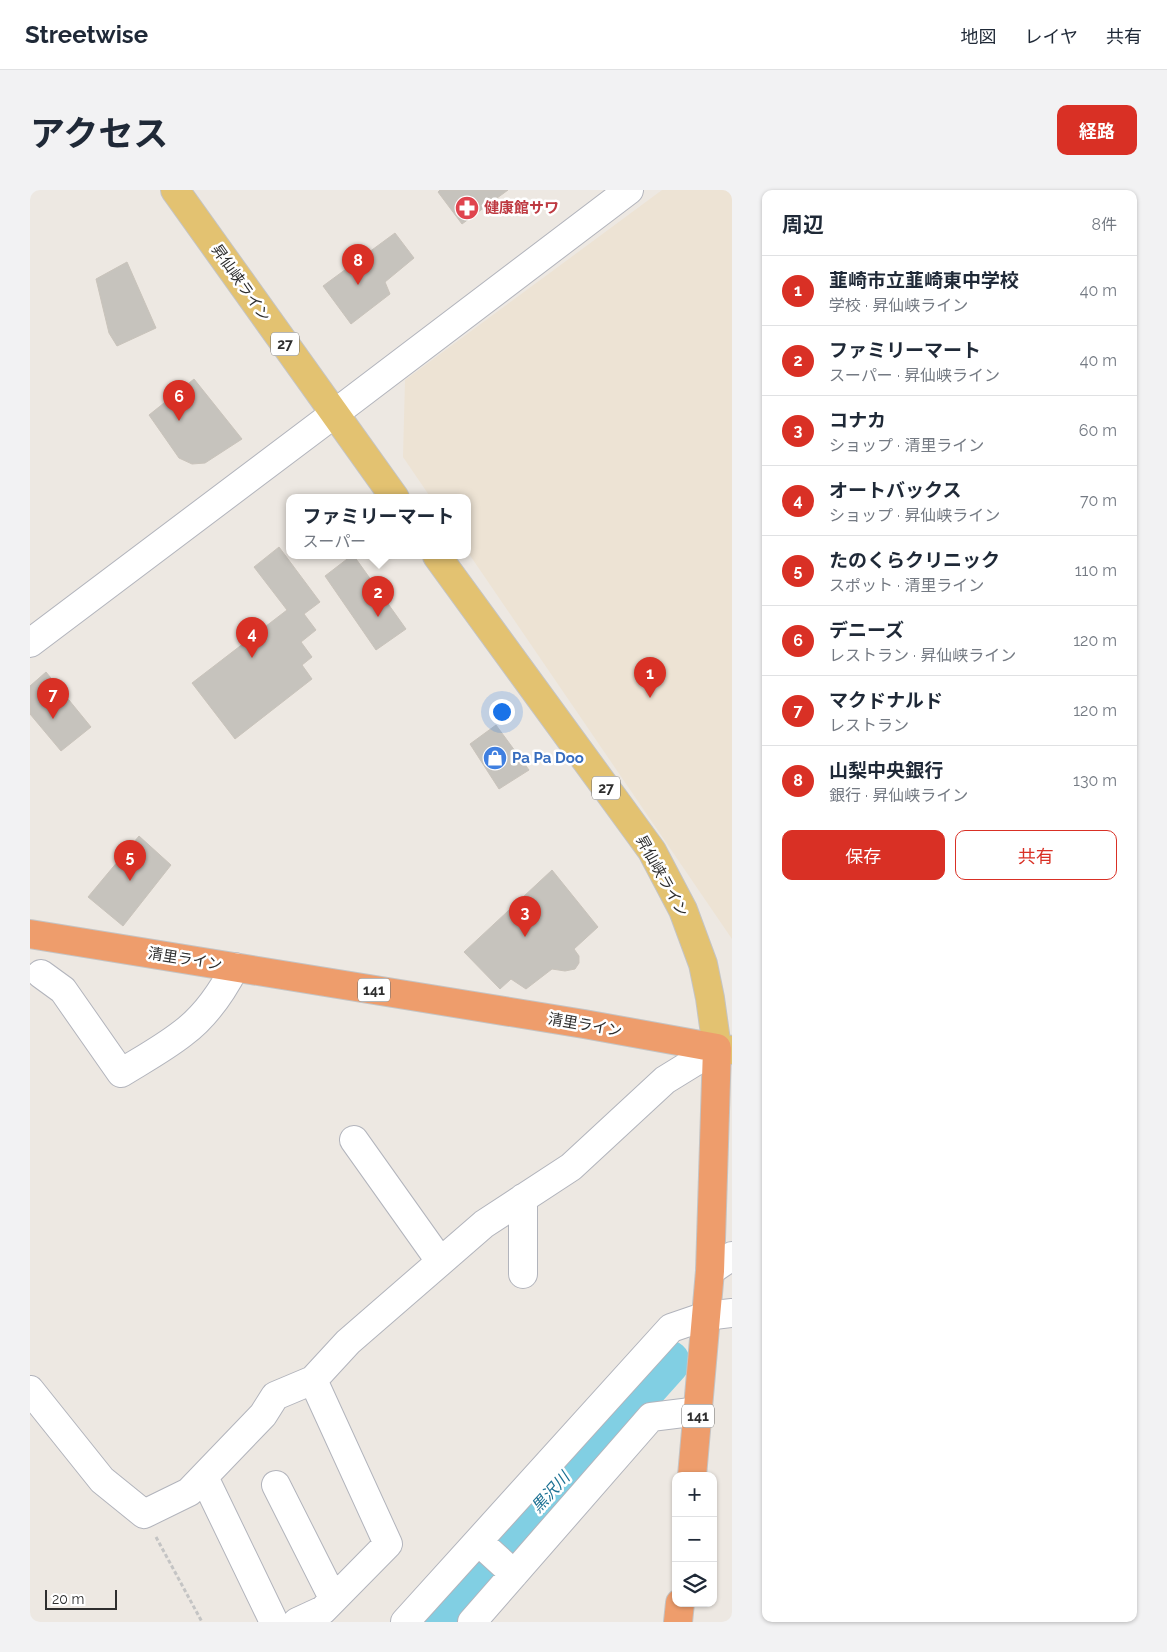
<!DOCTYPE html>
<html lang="ja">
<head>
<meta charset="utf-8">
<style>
  body { margin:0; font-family:Raleway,"Noto Sans JP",sans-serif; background:#f2f2f3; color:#1f2937 }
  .controls { position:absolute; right:15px; bottom:15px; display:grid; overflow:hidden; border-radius:10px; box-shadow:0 1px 4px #0004 }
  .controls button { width:45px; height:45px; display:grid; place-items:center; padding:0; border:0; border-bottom:1px solid #e0e1e3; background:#fff; color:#1f2937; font:25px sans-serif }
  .scale { position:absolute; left:15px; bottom:12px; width:72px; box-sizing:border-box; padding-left:5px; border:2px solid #2e2e2e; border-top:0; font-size:14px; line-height:18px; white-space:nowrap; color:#2e2e2e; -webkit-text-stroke:4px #fff; paint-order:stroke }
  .you { position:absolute; left:471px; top:521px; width:18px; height:18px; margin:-12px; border:4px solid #fff; border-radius:50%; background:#1a73e8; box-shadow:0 0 0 8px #1a73e833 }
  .badge { display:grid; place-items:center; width:32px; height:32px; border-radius:50%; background:#d93025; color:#fff; font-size:16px; font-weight:700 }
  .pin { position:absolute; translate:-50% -41px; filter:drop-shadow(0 1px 2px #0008) }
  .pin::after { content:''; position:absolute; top:26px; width:18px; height:15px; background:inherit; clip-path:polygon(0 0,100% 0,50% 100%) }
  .popup { position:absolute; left:256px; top:304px; width:185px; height:65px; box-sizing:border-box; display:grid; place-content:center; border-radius:10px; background:#fff; filter:drop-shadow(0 1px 4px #0005); font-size:16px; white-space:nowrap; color:#747a83 }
  .popup b { font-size:19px; color:#1f2937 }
  .popup::after { content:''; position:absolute; left:50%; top:100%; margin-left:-10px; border:10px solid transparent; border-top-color:#fff }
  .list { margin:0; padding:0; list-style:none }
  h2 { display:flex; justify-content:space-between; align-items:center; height:65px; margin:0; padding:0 20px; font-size:21px }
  h2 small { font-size:16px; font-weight:400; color:#747a83 }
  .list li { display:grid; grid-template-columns:32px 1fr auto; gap:15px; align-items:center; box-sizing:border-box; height:70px; padding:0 20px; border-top:1px solid #e0e1e3 }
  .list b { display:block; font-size:19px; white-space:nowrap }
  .list p { margin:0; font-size:16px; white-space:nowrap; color:#747a83 }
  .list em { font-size:16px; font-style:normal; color:#747a83 }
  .actions { display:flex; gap:10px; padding:15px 20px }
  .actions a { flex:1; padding:11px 0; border:1px solid #d93025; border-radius:10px; text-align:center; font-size:18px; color:#d93025 }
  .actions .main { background:#d93025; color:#fff }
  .icon { flex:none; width:28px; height:28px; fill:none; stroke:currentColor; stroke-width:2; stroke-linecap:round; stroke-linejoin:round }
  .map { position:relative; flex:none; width:702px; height:1432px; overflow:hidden; border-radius:10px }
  header { display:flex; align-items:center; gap:30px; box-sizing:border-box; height:70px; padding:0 25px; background:#fff; border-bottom:1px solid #e0e1e3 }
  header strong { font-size:24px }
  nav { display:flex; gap:28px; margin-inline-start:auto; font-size:18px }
  .intro { display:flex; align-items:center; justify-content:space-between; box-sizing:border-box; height:120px; padding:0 30px }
  h1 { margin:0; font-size:35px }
  .button { padding:12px 22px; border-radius:10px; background:#d93025; color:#fff; font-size:18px; font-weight:700 }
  main { display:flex; gap:30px; padding:0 30px }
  aside { flex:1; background:#fff; border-radius:10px; box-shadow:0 1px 4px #0004 }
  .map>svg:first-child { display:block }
  .education { fill:#ede3d4 }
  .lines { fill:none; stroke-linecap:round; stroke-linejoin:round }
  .river { stroke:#81cfe3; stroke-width:44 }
  .building { fill:#c6c3bd; stroke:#c9c3bb }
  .minor-casing { stroke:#b2b4bc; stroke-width:30 }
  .major-casing { stroke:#c4c4c4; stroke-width:30 }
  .highway-casing { stroke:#c4c4c4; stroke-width:30 }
  .path { stroke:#c4c4c4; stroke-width:3; stroke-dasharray:4 2.5; stroke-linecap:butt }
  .minor { stroke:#fff; stroke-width:28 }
  .major { stroke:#e3c271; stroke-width:28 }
  .highway { stroke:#ee9d6c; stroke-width:28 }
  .labels { text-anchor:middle; stroke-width:5; stroke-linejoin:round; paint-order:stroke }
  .shield { fill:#fff; stroke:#6d6d6d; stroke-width:1 }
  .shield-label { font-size:14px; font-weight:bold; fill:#2e2e2e }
  .health-label { font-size:15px; font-weight:bold; fill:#be3a42; stroke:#fff; text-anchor:start }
  .street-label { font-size:15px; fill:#2e2e2e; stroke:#fff }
  .shop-label { font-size:15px; font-weight:bold; fill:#366cbe; stroke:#fff; text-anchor:start }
  .water-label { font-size:16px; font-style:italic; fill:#1c7193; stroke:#fff }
</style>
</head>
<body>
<header>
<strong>Streetwise</strong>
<nav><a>地図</a><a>レイヤ</a><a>共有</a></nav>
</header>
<div class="intro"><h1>アクセス</h1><a class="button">経路</a></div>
<main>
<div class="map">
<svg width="702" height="1432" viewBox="0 0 702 1432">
  <rect width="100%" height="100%" fill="#ede8e2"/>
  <!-- education -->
  <path class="education" d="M632,0h70v749l-265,-388v-53h-36l-28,-41 2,-77z"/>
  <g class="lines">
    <!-- river -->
    <path class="river" d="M402,1432l82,-88 154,-172"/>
  </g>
  <!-- building -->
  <path class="building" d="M410,0h68l-46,34 -24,-32z
    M365,43l19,25 -29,24 5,12 -39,30 -28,-38z
    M97,72l29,66 -39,18 -8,-13 -13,-54z
    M164,189l48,60 -37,24 -13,1 -13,-6 -30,-43z
    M249,357l41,55 -16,12 12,16 -15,12 11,15 -10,8 10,14 -77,60 -43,-56 95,-73 -33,-43z
    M321,366h3l52,73 -30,21 -51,-74z
    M16,482l45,55 -30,24 -31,-37v-28z
    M466,535l33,45 -30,19 -29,-45z
    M109,646l32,29 -48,61 -35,-29z
    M522,680l46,57 -24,22 5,7v7l-4,6 -10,2 -13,-2 -26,20 -15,-10 -11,10 -36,-37z"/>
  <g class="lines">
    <!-- minor casing -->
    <g class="minor-casing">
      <path id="minor" d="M0,453l304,-229 295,-224
        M11,784l22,16 58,83c21,-13 43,-25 62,-40 23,-17 39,-41 52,-66
        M324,950l86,121
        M680,1081l22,-15
        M493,1084v-76
        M0,1200l72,90 42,34 45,-22 74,-77 12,-19 38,-16 35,-38 136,-118 87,-57 94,-87 52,-32
        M174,1287l70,145
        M246,1295l57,113
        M449,1352l35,32
        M267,1432l26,-12 65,-66 -75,-164
        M375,1432l266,-294 35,-12 26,-3
        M442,1432l179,-205 48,-6"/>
    </g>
    <!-- major casing -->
    <g class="major-casing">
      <path id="major" d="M145,0l220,308
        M407,366l215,295 31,59 20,54 7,34 7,50 15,2"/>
    </g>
    <!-- highway casing -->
    <g class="highway-casing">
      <path id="highway" d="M0,744l554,90 133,24 -7,223 -18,205
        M648,1432l2,-19"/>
    </g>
    <!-- path -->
    <path class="path" d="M126,1347l46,85"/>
    <!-- minor -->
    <use href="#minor" class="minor"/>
    <!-- major -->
    <use href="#major" class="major"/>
    <!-- highway -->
    <use href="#highway" class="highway"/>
  </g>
  <!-- icons -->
  <defs>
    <g id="pharmacy-disc" transform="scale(1.25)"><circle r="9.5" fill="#e0444e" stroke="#fff"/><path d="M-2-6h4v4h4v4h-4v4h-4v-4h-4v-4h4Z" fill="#fff"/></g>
    <g id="shop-disc" transform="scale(1.25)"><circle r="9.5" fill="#3f7fe0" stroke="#fff"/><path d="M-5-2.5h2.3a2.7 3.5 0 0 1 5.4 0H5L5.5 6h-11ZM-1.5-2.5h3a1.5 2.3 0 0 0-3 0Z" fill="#fff"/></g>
  </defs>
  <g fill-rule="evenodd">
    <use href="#pharmacy-disc" x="437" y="18"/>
    <use href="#shop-disc" x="465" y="568"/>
  </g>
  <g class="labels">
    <!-- shield labels -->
    <g class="shield">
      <rect x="241" y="142.5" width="28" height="23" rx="4"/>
      <rect x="562" y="586.5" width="28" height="23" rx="4"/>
      <rect x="328" y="788.5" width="32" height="23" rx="4"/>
      <rect x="652" y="1214.5" width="32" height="23" rx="4"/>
    </g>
    <g class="shield-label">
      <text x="255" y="159">27</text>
      <text x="576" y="603">27</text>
      <text x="344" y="805">141</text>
      <text x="668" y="1231">141</text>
    </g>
    <!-- health labels -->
    <g class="health-label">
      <text x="454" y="23">健康館サワ</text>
    </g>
    <!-- street labels -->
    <g class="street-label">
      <text transform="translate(211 93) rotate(55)" y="5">昇仙峡ライン</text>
      <text transform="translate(632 686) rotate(61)" y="5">昇仙峡ライン</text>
      <text transform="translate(155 769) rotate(9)" y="5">清里ライン</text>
      <text transform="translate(555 835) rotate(10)" y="5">清里ライン</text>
    </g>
    <!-- shop labels -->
    <g class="shop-label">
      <text x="482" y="573">Pa Pa Doo</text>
    </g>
    <!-- water labels -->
    <g class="water-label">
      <text transform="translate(520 1302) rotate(-48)" y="6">黒沢川</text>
    </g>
  </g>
</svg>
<div class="controls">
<button>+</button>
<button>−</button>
<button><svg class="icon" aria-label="layers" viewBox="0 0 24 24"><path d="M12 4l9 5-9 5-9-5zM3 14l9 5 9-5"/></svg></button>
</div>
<div class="scale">20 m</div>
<div class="you"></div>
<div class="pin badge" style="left:620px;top:508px">1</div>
<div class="pin badge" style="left:348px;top:427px">2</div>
<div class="popup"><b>ファミリーマート</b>スーパー</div>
<div class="pin badge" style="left:495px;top:747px">3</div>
<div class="pin badge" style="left:222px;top:468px">4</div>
<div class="pin badge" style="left:100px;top:691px">5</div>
<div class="pin badge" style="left:149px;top:231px">6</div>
<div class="pin badge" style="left:23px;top:529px">7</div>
<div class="pin badge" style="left:328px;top:95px">8</div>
</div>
<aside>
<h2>周辺<small>8件</small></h2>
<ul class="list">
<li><span class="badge">1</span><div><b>韮崎市立韮崎東中学校</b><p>学校 · 昇仙峡ライン</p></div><em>40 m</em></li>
<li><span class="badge">2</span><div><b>ファミリーマート</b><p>スーパー · 昇仙峡ライン</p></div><em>40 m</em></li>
<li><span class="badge">3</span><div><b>コナカ</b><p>ショップ · 清里ライン</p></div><em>60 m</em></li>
<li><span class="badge">4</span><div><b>オートバックス</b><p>ショップ · 昇仙峡ライン</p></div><em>70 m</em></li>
<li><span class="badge">5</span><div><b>たのくらクリニック</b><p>スポット · 清里ライン</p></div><em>110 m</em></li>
<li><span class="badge">6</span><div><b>デニーズ</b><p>レストラン · 昇仙峡ライン</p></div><em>120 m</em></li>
<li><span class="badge">7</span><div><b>マクドナルド</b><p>レストラン</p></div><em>120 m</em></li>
<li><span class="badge">8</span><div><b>山梨中央銀行</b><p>銀行 · 昇仙峡ライン</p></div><em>130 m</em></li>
</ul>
<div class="actions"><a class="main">保存</a><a>共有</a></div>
</aside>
</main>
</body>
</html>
